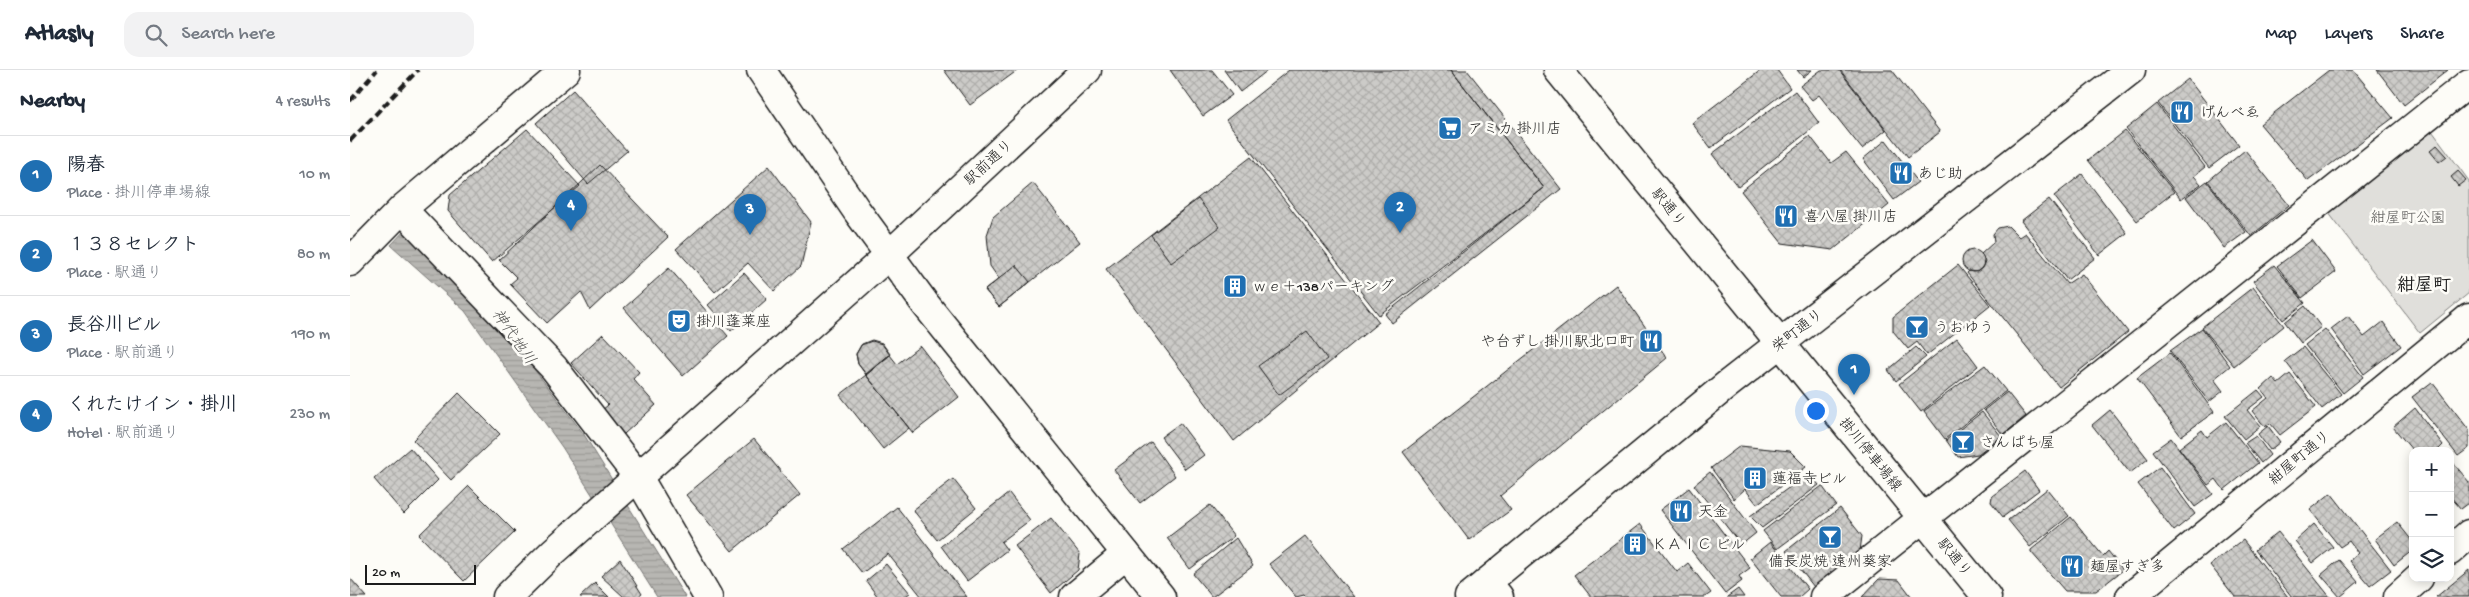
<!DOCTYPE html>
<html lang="en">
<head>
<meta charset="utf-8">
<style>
  body { margin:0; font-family:"Gochi Hand","Klee One",sans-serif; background:#f2f2f3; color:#1f2937 }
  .controls { position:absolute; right:15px; bottom:15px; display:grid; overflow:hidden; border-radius:10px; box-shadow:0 2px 12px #0003 }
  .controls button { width:45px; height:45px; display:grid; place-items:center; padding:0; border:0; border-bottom:1px solid #e0e1e3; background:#fff; color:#1f2937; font:25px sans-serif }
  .scale { position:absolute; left:15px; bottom:12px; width:111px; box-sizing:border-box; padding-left:5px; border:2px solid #1c1c1c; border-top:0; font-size:14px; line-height:18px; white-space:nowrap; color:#1c1c1c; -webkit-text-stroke:4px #fdfcf7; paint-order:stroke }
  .you { position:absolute; left:1465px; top:340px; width:18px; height:18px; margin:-12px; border:4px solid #fff; border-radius:50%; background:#1a73e8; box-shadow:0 0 0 8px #1a73e833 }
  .badge { display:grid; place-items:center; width:32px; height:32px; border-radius:50%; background:#1f6fb2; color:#fff; font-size:16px; font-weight:700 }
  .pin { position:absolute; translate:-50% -41px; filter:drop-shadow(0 1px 2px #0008) }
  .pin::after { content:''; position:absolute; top:26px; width:18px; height:15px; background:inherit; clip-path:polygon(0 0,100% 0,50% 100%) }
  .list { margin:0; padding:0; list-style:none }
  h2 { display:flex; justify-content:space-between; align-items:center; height:65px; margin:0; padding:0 20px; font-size:21px }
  h2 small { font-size:16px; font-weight:400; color:#747a83 }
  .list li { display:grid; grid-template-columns:32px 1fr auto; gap:15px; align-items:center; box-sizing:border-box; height:80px; padding:0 20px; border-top:1px solid #e0e1e3 }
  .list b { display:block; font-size:19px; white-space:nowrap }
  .list p { margin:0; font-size:16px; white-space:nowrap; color:#747a83 }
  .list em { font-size:16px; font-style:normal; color:#747a83 }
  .icon { flex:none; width:28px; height:28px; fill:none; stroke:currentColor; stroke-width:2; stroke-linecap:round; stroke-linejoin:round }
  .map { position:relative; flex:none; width:2119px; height:527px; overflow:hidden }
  header { display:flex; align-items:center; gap:30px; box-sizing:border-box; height:70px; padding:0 25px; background:#fff; border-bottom:1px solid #e0e1e3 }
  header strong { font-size:24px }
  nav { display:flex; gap:28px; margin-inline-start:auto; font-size:18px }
  .search { width:350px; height:45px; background:#f2f2f3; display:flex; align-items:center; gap:12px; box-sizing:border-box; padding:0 18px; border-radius:15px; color:#747a83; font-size:19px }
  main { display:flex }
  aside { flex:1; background:#fff }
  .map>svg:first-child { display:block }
  .park { fill:#e0dfdb; stroke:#7e7e7c }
  .water { fill:url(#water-rules); stroke:#797876 }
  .building { fill:url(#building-cross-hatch); stroke:#1c1c1c }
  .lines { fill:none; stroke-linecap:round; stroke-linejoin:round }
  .street-casing { stroke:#1c1c1c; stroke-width:31 }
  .secondary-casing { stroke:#1c1c1c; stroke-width:31 }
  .street { stroke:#fdfcf7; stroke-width:28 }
  .secondary { stroke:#fdfcf7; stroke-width:28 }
  .rail { stroke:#1c1c1c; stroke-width:4; stroke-dasharray:8 4; stroke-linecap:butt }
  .labels { text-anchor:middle; stroke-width:5; stroke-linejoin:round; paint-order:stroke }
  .poi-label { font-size:15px; fill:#1c1c1c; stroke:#fdfcf7; text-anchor:start }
  .street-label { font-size:15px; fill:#1c1c1c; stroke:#fdfcf7 }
  .park-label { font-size:15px; fill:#575655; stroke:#fdfcf7 }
  .water-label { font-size:16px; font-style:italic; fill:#5a5a58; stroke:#fdfcf7 }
  .quarter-label { font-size:18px; font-weight:bold; fill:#1c1c1c; stroke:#fdfcf7 }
</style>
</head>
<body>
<header>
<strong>Atlasly</strong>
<div class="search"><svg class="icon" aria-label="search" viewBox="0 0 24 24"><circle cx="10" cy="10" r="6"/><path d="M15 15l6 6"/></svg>Search here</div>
<nav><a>Map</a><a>Layers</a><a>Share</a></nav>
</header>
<main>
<aside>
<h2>Nearby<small>4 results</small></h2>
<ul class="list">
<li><span class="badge">1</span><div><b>陽春</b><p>Place · 掛川停車場線</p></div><em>10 m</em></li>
<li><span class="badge">2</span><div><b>１３８セレクト</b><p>Place · 駅通り</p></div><em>80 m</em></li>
<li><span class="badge">3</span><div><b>長谷川ビル</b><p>Place · 駅前通り</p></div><em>190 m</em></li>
<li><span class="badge">4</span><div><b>くれたけイン・掛川</b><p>Hotel · 駅前通り</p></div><em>230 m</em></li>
</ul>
</aside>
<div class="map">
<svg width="2119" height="527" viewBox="0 0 2119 527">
  <defs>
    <pattern id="water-rules" width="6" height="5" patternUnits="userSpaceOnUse" patternTransform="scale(1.25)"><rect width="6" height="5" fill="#b7b6b2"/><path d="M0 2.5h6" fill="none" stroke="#9d9c98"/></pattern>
    <pattern id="building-cross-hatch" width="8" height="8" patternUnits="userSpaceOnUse" patternTransform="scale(1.25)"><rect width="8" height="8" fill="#cccbc8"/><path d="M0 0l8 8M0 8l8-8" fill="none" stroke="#afaeab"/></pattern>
  </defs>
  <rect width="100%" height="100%" fill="#fdfcf7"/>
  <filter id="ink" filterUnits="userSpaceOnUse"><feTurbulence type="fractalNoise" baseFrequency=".02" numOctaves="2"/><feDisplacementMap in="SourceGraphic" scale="10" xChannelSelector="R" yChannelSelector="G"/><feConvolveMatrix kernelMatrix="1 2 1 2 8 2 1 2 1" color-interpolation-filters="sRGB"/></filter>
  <g filter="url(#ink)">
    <!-- park -->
    <path class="park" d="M2077,54l42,57v112l-49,40 -95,-125z"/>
    <!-- water -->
    <path class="water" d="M56,159l79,76 98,128 102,164h-28l-95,-150 -97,-136 -74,-66z"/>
    <!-- building -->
    <path class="building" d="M594,0h74l-48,35z
      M820,0h42l20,25 -29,21z
      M874,0h44l-28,22z
      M939,0h162l93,118 -165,127 -153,-195z
      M1101,0h16l94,119 -169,134 -7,-9 159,-126z
      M1411,0h16l13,18 -79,60 -19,-25z
      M1447,0h15l-9,7z
      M1471,0h18l47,60 -24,19 -43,-54 -7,5 -12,-14z
      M1490,0h52l48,62 -32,25z
      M1979,0h24l40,48 -85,63 -48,-57z
      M2027,0h71l-44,35z
      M1838,9l51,66 -30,23 -51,-65z
      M223,20l54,61 -39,33 -52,-61z
      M1445,21l24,32 -81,64 -26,-33z
      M1807,34l48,63 -11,9 7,8 -20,15 -55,-70z
      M177,59l53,57 -88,76 -44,-51 2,-16z
      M1775,61l49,61 -37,29 -49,-61z
      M1460,66l21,27 15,-11 43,53 -56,45 -51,-7 -41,-52z
      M1536,70l32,42 -24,18 -31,-41z
      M2087,75l10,11 -8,6 -9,-11z
      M1895,80l44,55 -38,31 -43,-55z
      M901,87l128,165 -145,119 -128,-172z
      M250,95l68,72 -78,73 -9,-18 -34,31 -37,-39 7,-6 -18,-18z
      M419,96l42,56 -10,44 -27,25 -26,-28 -33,29 -39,-43z
      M2108,101l8,9 -8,6 -7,-9z
      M1732,104l45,59 -28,22 -45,-59z
      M1857,111l39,51 -22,16 -38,-51z
      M683,113l47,59 -81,65 -14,-17 14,-11 -9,-13 -3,-31 6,-18z
      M848,129l22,28 -49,36 -20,-28z
      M1699,129l46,59 -28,22 -46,-59z
      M1658,156l11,11 6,-4 42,51 15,-10 46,58 -69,55 -92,-114 2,-2 8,1 5,-4 3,-7 -4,-7 13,-12 -1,-8 5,-6z
      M1962,170l24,32 -34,26 -25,-32z
      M1612 191a11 11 0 1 1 22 0a11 11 0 1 1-22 0Z
      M666,195l14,17 -31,25 -14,-17z
      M1608,195l32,40 -63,50 -10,-13 -9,7 -15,-18v-14z
      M1924,195l31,38 -22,17 -30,-39z
      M319,198l59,68 -45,40 -59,-68z
      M394,203l23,26 -36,32 -23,-26z
      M1266,215l51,73 -167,138 11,14 -42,30 -66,-88z
      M1903,217l31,39 -50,40 -32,-39z
      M1955,236l16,21 -20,16 -16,-21z
      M1998,246l16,21 19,-15 18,24 -37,28 -33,-45z
      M1852,258l28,38 -16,13 9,12 -14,11 -39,-51z
      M1975,259l38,48 -20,16 -38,-48z
      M957,261l20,28 -48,36 -21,-29z
      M253,264l36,38 -6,7 23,26 -32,29h-17l-13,-17 14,-12 -37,-42z
      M1607,268l21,28 -57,46 -22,-28z
      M522,270l10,3 8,11 -24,20 -8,-10 -2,-10 6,-10z
      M522,271l10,3 8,11 -24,20 -8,-11 -2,-10 5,-9z
      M570,276l39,51 -46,36 -47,-58 24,-20 7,9z
      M1566,277l10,10 -30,24 -8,-11z
      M1953,277l38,47 -19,15 -37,-48z
      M1820,283l44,59 -33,24 -44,-58z
      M1635,295l21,26 -61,48 -21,-28z
      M1940,304l26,33 -36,28 -10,-12 -5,4 -13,-16 16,-13 -7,-9 12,-11 5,6z
      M516,305l43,53 -26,21 -43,-54z
      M2082,312l37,48v18l-11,8 -46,-59z
      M1908,320l6,7 -17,13 13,16 -16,13 -19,-23z
      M1657,322l19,24 -23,19 -19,-25z
      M109,323l41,41 -49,46 -38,-40z
      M2065,338l28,37 -6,6h-24l-20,-24z
      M1760,340l38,49 -18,14 -38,-48z
      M1632,342l19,24 -23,18 -20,3 -12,-17z
      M1876,352l32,41 -34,27 -8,-11 -8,6 -29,-37 23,-18 5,7z
      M830,353l24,32 -19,14 -24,-32z
      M1918,356l12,16 -10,8 -12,-16z
      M1906,366l14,19 -9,8 -16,-20z
      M1821,368l42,56 -18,13 -42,-56z
      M404,369l46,56 -68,56 -46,-56z
      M801,372l24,34 -35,27 -26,-33z
      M1390,376l50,5 16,16 -49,37 -12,-15 -11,10 -23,-31z
      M60,378l28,32 -34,34 -30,-35z
      M2100,389l19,23v21l-8,6 -11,-13z
      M1810,397l35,47 -21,17 -36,-47z
      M1675,401l14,19 -36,27 -12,-15 1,-6z
      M1360,402l46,61 -15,12 -47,-60z
      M1459,403l10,12 -57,43 -12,-12z
      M603,409l23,29 -39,32 -24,-30z
      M119,416l46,46 -51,49 -45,-46z
      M1472,416l14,19 -59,44 -14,-18z
      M1339,418l61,80 -11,8 3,5 -17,13 -65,-84z
      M1697,419l22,27 -39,31 -22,-27z
      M659,423l21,27 -29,22 6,8 -40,31 -26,-35z
      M1981,423l60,77 -21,16 -21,-25 9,-8 -9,-12 -9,6 -30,-37z
      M860,435l24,31 -44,33 -23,-31z
      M547,437l70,90h-45l-34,-43 -26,19 -19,-24z
      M1490,438l22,28 -2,15 -46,36 -28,-36z
      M1721,447l32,39 5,-5 15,19 -27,21h-31l-34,-39v-2z
      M701,448l29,36 -2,16 -27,23 -36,-47z
      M2047,452l16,20v8l-19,15 -19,-26z
      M1290,454l37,48 11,-9 23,30 -6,4h-114l-17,-22z
      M1964,454l19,23 -20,16 -18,-22z
      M1928,462l52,65h-38l-37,-47z
      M955,466l49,61h-48l-2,-2 -8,2 -27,-33z
      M886,468l17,28 -41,31 -19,-23z
      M1893,470l45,57h-53l-25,-32z
      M1420,472l38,47 -9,8h-18l-31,-39z
      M270,489l22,35 -4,3h-14l-23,-21z
      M1989,490l19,22 -18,15 -19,-22z
      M536,494l24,29 -6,4h-26l-12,-16z
      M2119,500v27h-33z
      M0,508l17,19h-17z
      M1529,509l20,1 13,17h-50z
      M245,513l14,14h-29z
      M1388,519l6,8h-17z"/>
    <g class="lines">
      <!-- street casing -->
      <g class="street-casing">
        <path id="street" d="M52,139l152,159 84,109 70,120
          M0,192l52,-53 164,-139
          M2100,481l19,-17
          M1137,512l12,15
          M724,527l52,-43
          M1474,527l645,-514
          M1780,527l339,-279
          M2048,527l21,-19"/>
      </g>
      <!-- secondary casing -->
      <g class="secondary-casing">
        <path id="secondary" d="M411,0l96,141 69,94 235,292
          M1208,0l429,527
          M157,527l46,-45 336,-297 198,-185
          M1119,527l259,-213 403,-314"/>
      </g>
      <!-- street -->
      <use href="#street" class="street"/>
      <!-- secondary -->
      <use href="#secondary" class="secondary"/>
      <!-- rail -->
      <path class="rail" d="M0,31l27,-31
        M0,71l68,-71"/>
    </g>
  </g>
  <!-- icons -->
  <defs>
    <g id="restaurant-square" transform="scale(1.25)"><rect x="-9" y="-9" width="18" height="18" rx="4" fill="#1f6fb2" stroke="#fdfcf7"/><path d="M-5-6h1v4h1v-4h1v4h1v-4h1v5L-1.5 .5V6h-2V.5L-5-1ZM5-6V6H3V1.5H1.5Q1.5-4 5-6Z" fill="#fff"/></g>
    <g id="supermarket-square" transform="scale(1.25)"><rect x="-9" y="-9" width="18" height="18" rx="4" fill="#1f6fb2" stroke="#fdfcf7"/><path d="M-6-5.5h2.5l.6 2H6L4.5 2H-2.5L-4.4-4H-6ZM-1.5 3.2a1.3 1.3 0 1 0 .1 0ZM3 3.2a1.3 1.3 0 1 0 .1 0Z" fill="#fff"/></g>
    <g id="building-square" transform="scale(1.25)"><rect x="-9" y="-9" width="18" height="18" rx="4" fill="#1f6fb2" stroke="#fdfcf7"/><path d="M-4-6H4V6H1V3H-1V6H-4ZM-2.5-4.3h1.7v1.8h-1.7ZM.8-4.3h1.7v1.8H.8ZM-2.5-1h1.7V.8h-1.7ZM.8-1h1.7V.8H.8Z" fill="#fff"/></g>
    <g id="theatre-square" transform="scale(1.25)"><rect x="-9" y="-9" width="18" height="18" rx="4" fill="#1f6fb2" stroke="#fdfcf7"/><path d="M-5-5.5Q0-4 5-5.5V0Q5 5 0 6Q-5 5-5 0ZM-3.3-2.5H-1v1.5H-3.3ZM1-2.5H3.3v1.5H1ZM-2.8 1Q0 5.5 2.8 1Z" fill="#fff"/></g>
    <g id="bar-square" transform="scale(1.25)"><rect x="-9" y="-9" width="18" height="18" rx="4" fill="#1f6fb2" stroke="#fdfcf7"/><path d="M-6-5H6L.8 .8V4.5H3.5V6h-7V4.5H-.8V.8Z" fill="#fff"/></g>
  </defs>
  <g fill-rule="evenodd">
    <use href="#restaurant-square" x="1832" y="42"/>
    <use href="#supermarket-square" x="1100" y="58"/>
    <use href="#restaurant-square" x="1551" y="103"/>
    <use href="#restaurant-square" x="1436" y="146"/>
    <use href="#building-square" x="885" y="216"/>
    <use href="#theatre-square" x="329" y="251"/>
    <use href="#bar-square" x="1567" y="257"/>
    <use href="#restaurant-square" x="1301" y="271"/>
    <use href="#bar-square" x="1613" y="372"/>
    <use href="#building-square" x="1405" y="408"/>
    <use href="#restaurant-square" x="1331" y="441"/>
    <use href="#bar-square" x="1480" y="467"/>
    <use href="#building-square" x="1285" y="474"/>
    <use href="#restaurant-square" x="1722" y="496"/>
  </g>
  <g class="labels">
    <!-- poi labels -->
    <g class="poi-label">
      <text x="1850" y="47">げんべゑ</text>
      <text x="1118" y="63">アミカ 掛川店</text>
      <text x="1568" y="108">あじ助</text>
      <text x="1454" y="151">喜八屋 掛川店</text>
      <text x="902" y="221">ｗｅ＋138パーキング</text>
      <text x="346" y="256">掛川蓬莱座</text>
      <text x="1584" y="262">うおゆう</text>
      <text x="1284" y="276" text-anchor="end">や台ずし 掛川駅北口町</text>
      <text x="1630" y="377">さんぱち屋</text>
      <text x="1422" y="413">蓮福寺ビル</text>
      <text x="1348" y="446">天金</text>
      <text x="1302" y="479">ＫＡＩＣ ビル</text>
      <text x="1480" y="496" text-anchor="middle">備長炭焼 遠州葵家</text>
      <text x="1740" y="501">麺屋すぎ多</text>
    </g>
    <!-- street labels -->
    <g class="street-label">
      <text transform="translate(638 92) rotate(-43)" y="5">駅前通り</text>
      <text transform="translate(1319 137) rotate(51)" y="5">駅通り</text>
      <text transform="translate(1447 260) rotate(-38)" y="5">栄町通り</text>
      <text transform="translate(1521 384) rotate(51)" y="5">掛川停車場線</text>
      <text transform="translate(1949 387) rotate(-40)" y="5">紺屋町通リ</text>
      <text transform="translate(1605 487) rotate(51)" y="5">駅通り</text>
    </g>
    <!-- park labels -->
    <g class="park-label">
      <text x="2058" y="152">紺屋町公園</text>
    </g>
    <!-- water labels -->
    <g class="water-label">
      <text transform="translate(165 266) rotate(55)" y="6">神代地川</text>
    </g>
    <!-- quarter labels -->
    <g class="quarter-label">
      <text x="2074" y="220">紺屋町</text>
    </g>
  </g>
</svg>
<div class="controls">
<button>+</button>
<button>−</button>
<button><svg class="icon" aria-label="layers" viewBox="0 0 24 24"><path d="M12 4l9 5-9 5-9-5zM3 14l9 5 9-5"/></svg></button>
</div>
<div class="scale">20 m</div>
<div class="you"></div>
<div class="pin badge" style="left:1504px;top:325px">1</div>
<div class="pin badge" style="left:1050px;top:163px">2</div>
<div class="pin badge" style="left:400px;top:165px">3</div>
<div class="pin badge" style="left:221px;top:161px">4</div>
</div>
</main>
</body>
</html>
